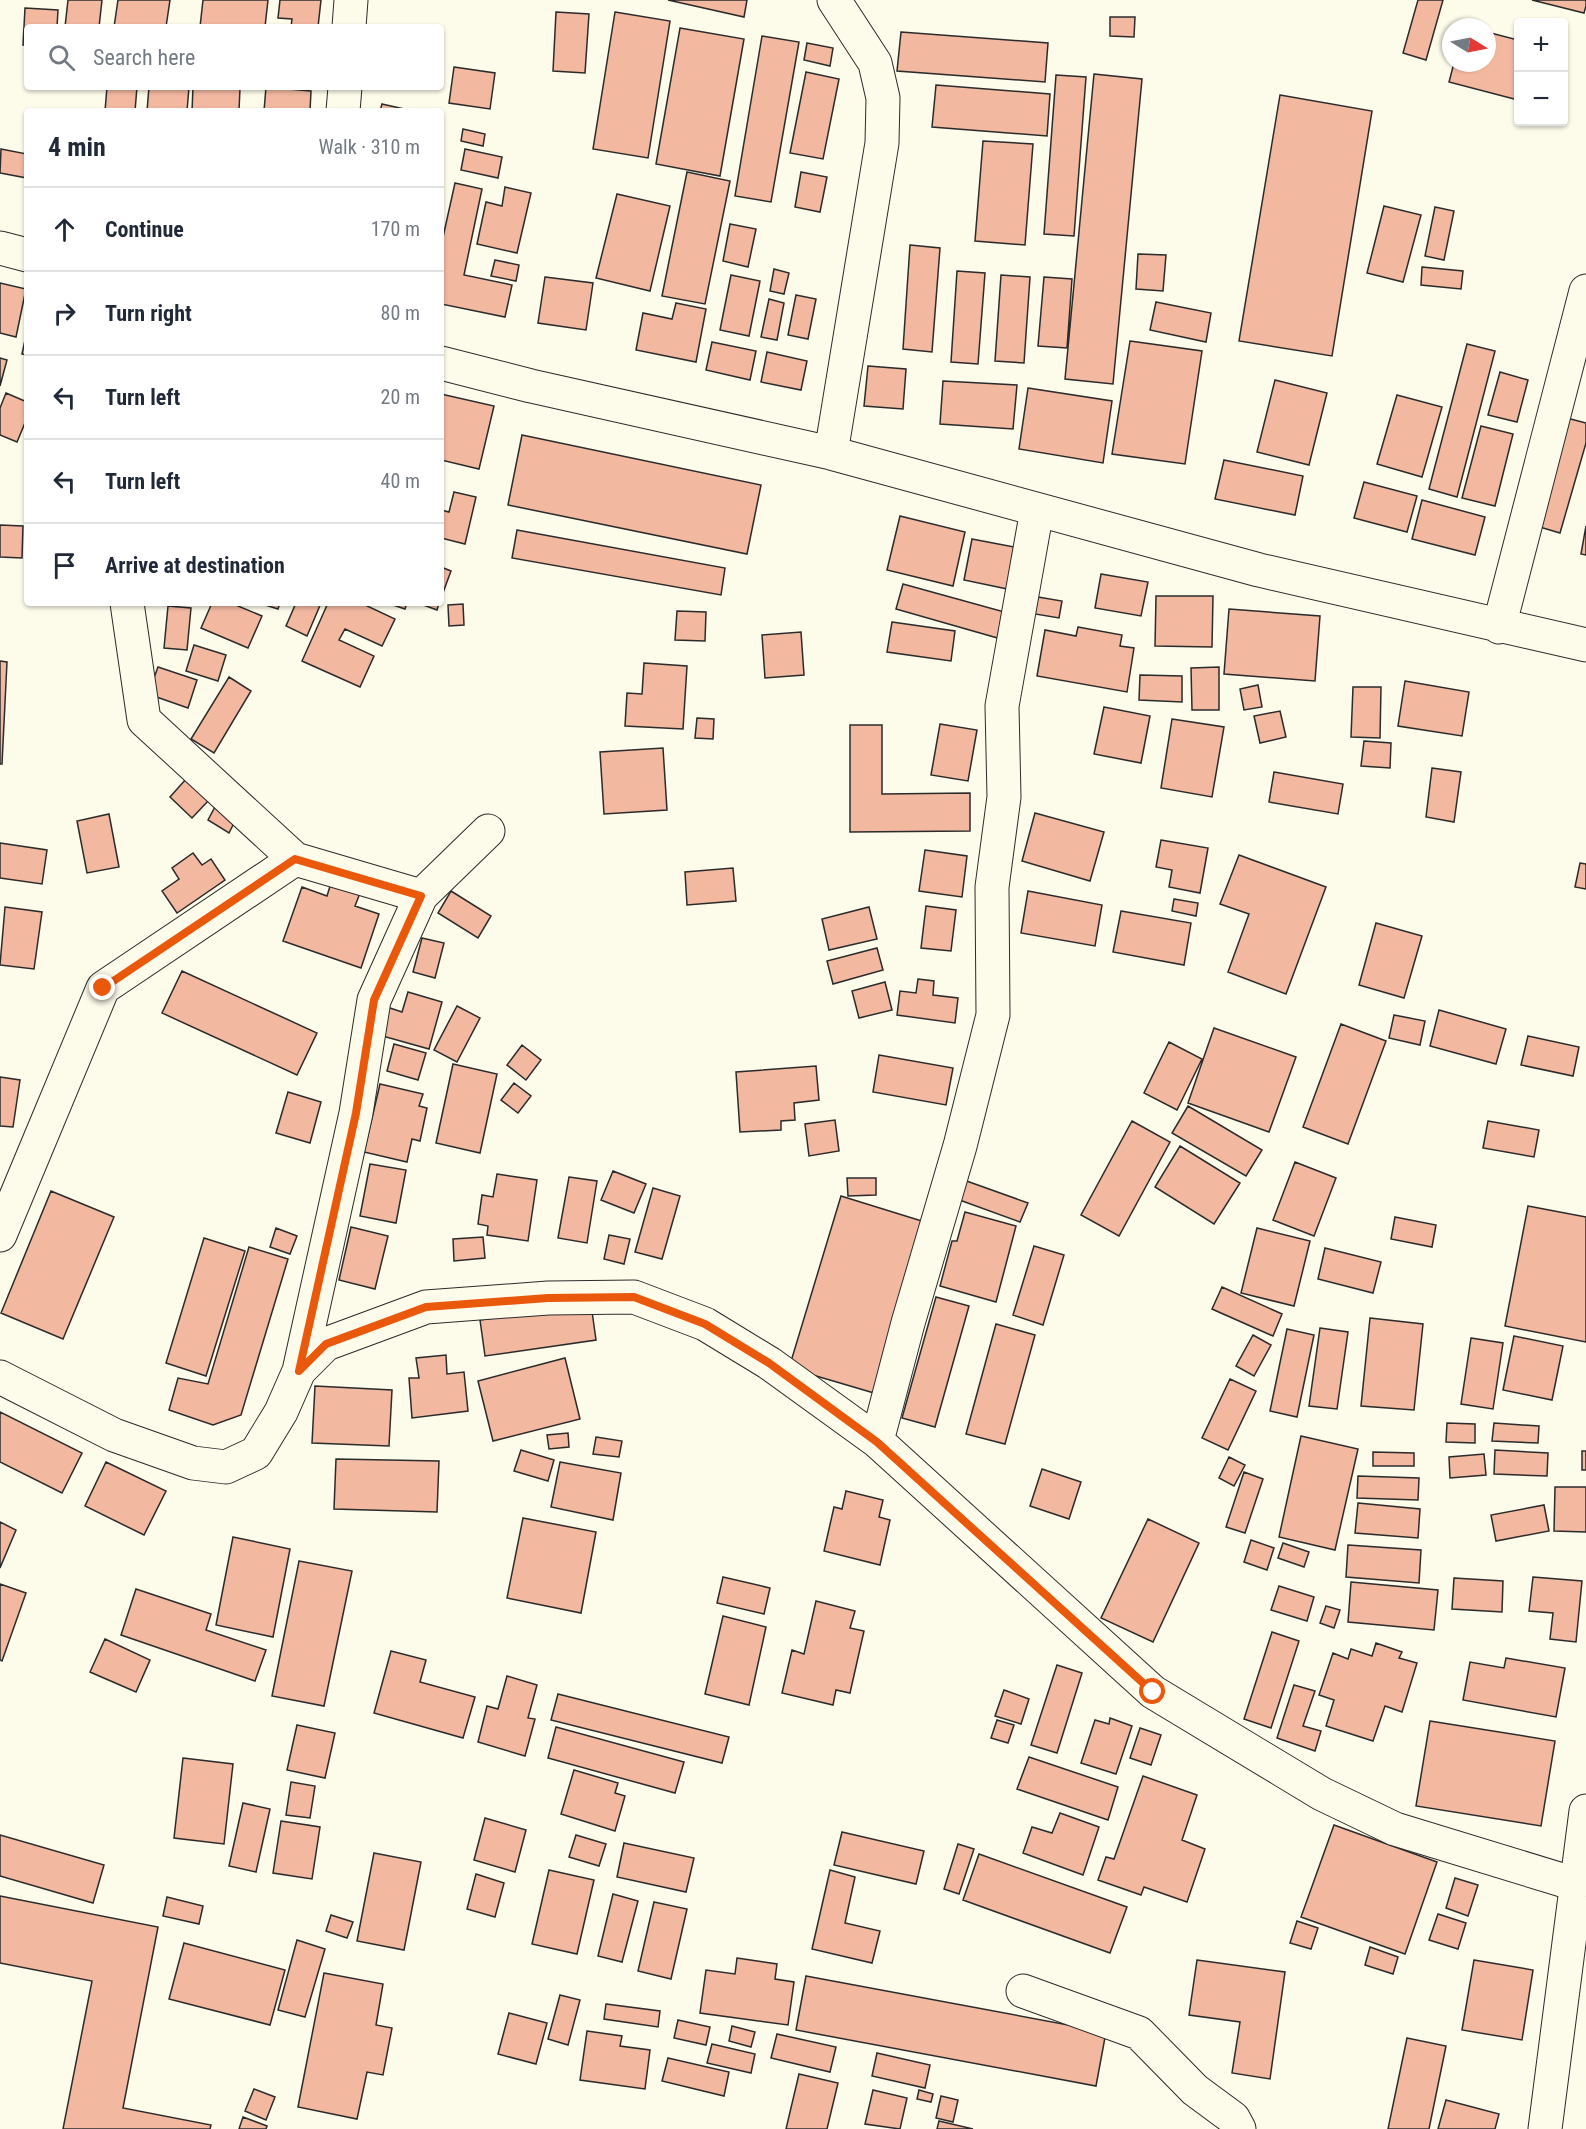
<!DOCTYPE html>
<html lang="en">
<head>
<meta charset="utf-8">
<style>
  body { margin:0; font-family:"Roboto Condensed",sans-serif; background:#f6f6f7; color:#1f2937 }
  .controls { position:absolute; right:18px; top:18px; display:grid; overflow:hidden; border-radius:6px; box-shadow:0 2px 4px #0004 }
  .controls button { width:54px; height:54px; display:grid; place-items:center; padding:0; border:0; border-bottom:2px solid #e0e1e3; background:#fff; color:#1f2937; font:30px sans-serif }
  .compass { position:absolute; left:1442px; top:18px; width:54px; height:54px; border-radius:50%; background:#fff; box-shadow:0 2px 4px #0004; rotate:100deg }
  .stop { position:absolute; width:18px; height:18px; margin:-14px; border:4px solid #ea580c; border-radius:50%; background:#fff }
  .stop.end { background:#ea580c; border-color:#fff; box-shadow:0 2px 6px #0008 }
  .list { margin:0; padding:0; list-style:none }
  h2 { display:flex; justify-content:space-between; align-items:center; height:78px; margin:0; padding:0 24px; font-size:26px }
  h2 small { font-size:20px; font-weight:400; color:#747a83 }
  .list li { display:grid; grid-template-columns:39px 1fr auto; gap:18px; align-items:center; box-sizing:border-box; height:84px; padding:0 24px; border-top:2px solid #e0e1e3 }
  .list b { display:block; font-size:22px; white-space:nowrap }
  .list em { font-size:20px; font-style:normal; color:#747a83 }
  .icon { flex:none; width:33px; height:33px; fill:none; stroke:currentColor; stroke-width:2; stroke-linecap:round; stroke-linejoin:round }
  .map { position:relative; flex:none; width:1586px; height:2129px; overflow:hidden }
  .search { position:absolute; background:#fff; box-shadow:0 2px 4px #0004; left:24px; top:24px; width:420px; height:66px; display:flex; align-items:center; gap:15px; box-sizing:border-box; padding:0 21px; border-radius:6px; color:#747a83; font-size:22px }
  .panel { position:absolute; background:#fff; box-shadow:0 2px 4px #0004; left:24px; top:108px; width:420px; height:498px; border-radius:6px }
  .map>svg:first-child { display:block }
  .building { fill:#f2b8a0; stroke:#2b2b2b; stroke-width:1.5 }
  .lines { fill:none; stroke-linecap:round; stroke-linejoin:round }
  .street-casing { stroke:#2b2b2b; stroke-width:35 }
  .street { stroke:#fdfbea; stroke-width:33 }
  .route { stroke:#ea580c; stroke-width:8 }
</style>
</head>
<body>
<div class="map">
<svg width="1586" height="2129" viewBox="0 0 1586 2129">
  <rect width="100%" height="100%" fill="#fdfbea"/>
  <!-- building -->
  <path class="building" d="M68,0h34l-3,27h-34z
    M118,0h52l-4,27h-52z
    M203,0h65l-3,27h6h-71z
    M280,0h41l-3,27h-27l1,-8 -14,-1z
    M668,0h79l-3,17z
    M1418,0h25l-17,60 -23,-7z
    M1532,0h54v6l-2,7z
    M25,8l33,2 -1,17h-30v18h-4z
    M556,12l33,2 -4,59 -32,-2z
    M615,12l55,9 -22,137 -55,-9z
    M1110,17h25l-1,20 -24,-1z
    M680,28l64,11 -24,137 -64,-12z
    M901,32l147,11 -3,39 -148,-11z
    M1487,32l31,8v60l-69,-18 5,-19h33z
    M762,36l37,6 -28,160 -36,-6z
    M807,43l26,5 -3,18 -26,-6z
    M454,67l41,6 -5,36 -41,-6z
    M806,72l33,7 -16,80 -33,-6z
    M1094,74l48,5 -29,305 -48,-5z
    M1056,75l30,2 -12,159 -30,-2z
    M936,85l114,9 -3,42 -115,-9z
    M107,87h30l-2,24h-30z
    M149,87h40l-2,24h-40z
    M193,87l47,1 -1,23h-47z
    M266,87l45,4 -1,20h-46z
    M1280,95l92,16 -40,245 -93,-15z
    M382,104l31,7h-33z
    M463,129l22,5 -2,12 -22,-5z
    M983,141l50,3 -8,101 -50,-4z
    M1,149l26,5v24l-27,-5z
    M465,149l37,8 -4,21 -37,-8z
    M687,172l43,9 -25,123 -43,-8z
    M801,172l26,5 -7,35 -25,-5z
    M455,183l27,6 -18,86 48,10 -7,32 -64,-13v-58z
    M505,187l26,6 -14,60 -40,-9 9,-42 16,4z
    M617,194l53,12 -20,85 -54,-13z
    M1384,206l37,9 -18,67 -36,-9z
    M1435,207l19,4 -10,49 -19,-4z
    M730,224l26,5 -8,38 -25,-6z
    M910,245l30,3 -8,104 -29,-3z
    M1138,254l28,1 -3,36 -27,-2z
    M495,260l24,5 -3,16 -25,-5z
    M1422,267l41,4 -2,18 -40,-4z
    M774,269l15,4 -5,21 -14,-3z
    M957,271l28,2 -7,91 -27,-2z
    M731,275l29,6 -11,55 -29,-6z
    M1001,275l29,2 -6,86 -29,-2z
    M545,277l48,6 -7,47 -48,-7z
    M1044,277l28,2 -5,69 -29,-2z
    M0,283l26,6 -10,48 -16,-4z
    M796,295l20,4 -8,40 -20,-4z
    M769,299l15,4 -7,37 -16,-3z
    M1156,302l55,11 -5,29 -56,-12z
    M676,303l30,6 -10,53 -60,-12 7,-37 29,6z
    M27,331v24l-5,-1z
    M1130,341l72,10 -17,113 -73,-10z
    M712,342l44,9 -6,29 -44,-10z
    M1467,344l28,7 -38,146 -28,-8z
    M767,352l40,9 -6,29 -40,-8z
    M0,358l7,2 -7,26z
    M868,366l38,3 -3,40 -39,-3z
    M1500,372l28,8 -11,42 -29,-7z
    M1275,380l52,13 -18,72 -52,-13z
    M943,381l74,4 -4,44 -73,-5z
    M1028,388l84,13 -9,62 -84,-14z
    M6,393l21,9v16l-10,24 -17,-7v-27z
    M441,394l53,12 -15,63 -38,-9z
    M1397,395l45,12 -20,70 -45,-13z
    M1563,417l23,6v20l-26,90 -27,-8z
    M1481,426l32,8 -18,72 -33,-8z
    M522,435l239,50 -14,69 -239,-49z
    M1224,460l79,16 -8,39 -80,-16z
    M1364,482l53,14 -10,36 -53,-14z
    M454,492l22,5 -11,47 -24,-6v-28l8,2z
    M1422,500l63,17 -10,38 -63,-16z
    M900,516l65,16 -12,54 -66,-16z
    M0,525l23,1 -1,32 -22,-1z
    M1586,526v29l-5,-1z
    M517,530l208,38 -4,27 -209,-37z
    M972,539l53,10 -8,42 -53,-11z
    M441,567l10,4 -10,27z
    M1101,574l47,8 -7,34 -46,-8z
    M903,584l105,29 -7,26 -105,-30z
    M1156,596h57l-1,51 -57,-1z
    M1038,597l24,4 -3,17 -24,-4z
    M212,603h19l31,13 -14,32 -47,-20z
    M259,603h21l-2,6z
    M296,603h25l-14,33 -21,-10z
    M328,603h33l34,16 -13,27 -37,-17 -6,11 35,16 -14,31 -58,-26z
    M387,603h20l-2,6z
    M418,603h21l-2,7z
    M463,604l1,21 -15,1 -1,-21z
    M168,606l23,2 -4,42 -23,-2z
    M1229,609l91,7 -5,65 -91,-7z
    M677,611l29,1 -1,29 -30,-1z
    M892,622l63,9 -4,30 -64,-9z
    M1078,627l44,8 -2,11 14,2 -7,44 -90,-16 8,-46 31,6z
    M801,632l3,43 -39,3 -3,-43z
    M194,645l32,10 -8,26 -32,-10z
    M0,661l7,1 -5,102h-2z
    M644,663l43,3 -4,63 -58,-3 2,-33 15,1z
    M158,667l39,13 -9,28 -40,-14z
    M1219,667v43h-27l-1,-42z
    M1140,675l42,1v26l-43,-2z
    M229,677l22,14 -37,62 -23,-14z
    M1405,681l64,11 -7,44 -64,-10z
    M1258,685l4,22 -18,3 -4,-21z
    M1353,687h28l-1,51 -29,-1z
    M1104,707l46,9 -9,47 -47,-9z
    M1280,711l6,26 -26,6 -6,-27z
    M697,718l17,1 -1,20 -18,-1z
    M1172,719l52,8 -12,70 -51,-9z
    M940,724l37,6 -9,51 -37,-6z
    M850,725h32v69l88,-1v38l-120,1z
    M1364,741l27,2 -1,25 -29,-2z
    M663,748l4,62 -63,4 -4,-62z
    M1432,768l29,4 -7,50 -28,-5z
    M1274,772l69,12 -5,30 -69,-12z
    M186,779l22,22 -16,17 -22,-21z
    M216,805l21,12 -8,16 -21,-13z
    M1035,813l69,19 -14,49 -68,-20z
    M109,814l10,53 -32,6 -10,-52z
    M1161,840l47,8 -8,45 -31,-6 3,-17 -16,-3z
    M0,843l47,7 -5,34 -42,-6z
    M925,850l42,6 -5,41 -43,-6z
    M193,853l9,12 9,-6 14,21 -48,33 -15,-22 17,-12 -7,-11z
    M1239,855l87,32 -40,107 -58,-22 21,-58 -29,-10z
    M1580,863l6,1v25l-11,-2z
    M733,868l3,33 -49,4 -2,-33z
    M331,883l29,10 -5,13 24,8 -18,54 -78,-27 19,-54 25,9z
    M451,891l40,25 -13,22 -40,-25z
    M1028,891l74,14 -7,41 -74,-13z
    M1174,899l24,4 -2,13 -24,-5z
    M926,906l30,4 -5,41 -30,-3z
    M5,907l37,5 -8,57 -34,-4z
    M869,907l8,32 -48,11 -7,-31z
    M1121,911l70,12 -7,42 -71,-13z
    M1376,923l46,13 -18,62 -45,-13z
    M422,938l22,5 -9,35 -22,-6z
    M877,948l6,22 -50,14 -6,-23z
    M182,971l135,62 -20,42 -135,-62z
    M918,979l16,2 -1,14 25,3 -3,25 -58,-8 3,-24 16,2z
    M885,982l7,28 -33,8 -7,-27z
    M408,992l34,10 -13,47 -50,-14 8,-28 15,5z
    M457,1006l23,12 -23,44 -23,-12z
    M1439,1010l67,19 -10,35 -66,-18z
    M1394,1015l31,6 -5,24 -31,-7z
    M1341,1024l45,17 -38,103 -45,-17z
    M1214,1028l82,29 -27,75 -81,-29z
    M1528,1036l51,11 -6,29 -52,-11z
    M1169,1042l33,17 -25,51 -33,-17z
    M394,1044l32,9 -8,27 -31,-9z
    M522,1045l19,15 -15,20 -19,-15z
    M879,1055l74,13 -7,37 -73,-13z
    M453,1064l44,10 -17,79 -44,-10z
    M816,1066l3,34 -25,3 1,17 -14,1v9l-41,2 -4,-60z
    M0,1077l20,3 -7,47 -13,-1z
    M514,1083l17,13 -13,17 -17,-13z
    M380,1084l43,10 -4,12 8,2 -7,33 -8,-2 -5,23 -43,-10z
    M288,1092l33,10 -11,41 -34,-10z
    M1188,1106l74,44 -16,26 -74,-43z
    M835,1120l4,31 -30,5 -4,-32z
    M1132,1121l38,21 -51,94 -38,-21z
    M1488,1121l51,9 -5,27 -51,-9z
    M1180,1146l60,37 -26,41 -59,-37z
    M1295,1162l41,16 -22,58 -41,-16z
    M370,1164l36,6 -10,53 -36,-7z
    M613,1171l33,13 -12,29 -33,-13z
    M497,1174l40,6 -9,61 -41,-6 1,-9 -10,-2 4,-29 11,2z
    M569,1177l28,4 -10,62 -29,-5z
    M847,1178h29v17l-28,1z
    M961,1179l67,24 -8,19 -66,-24z
    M653,1188l27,8 -18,63 -27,-7z
    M51,1191l63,26 -51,122 -62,-26z
    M841,1196l84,26 -51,171 -85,-25z
    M1528,1206l58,11v125l-81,-16z
    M965,1212l51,14 -20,76 -56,-16 12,-45h5z
    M1395,1217l41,8 -4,22 -41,-8z
    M351,1227l37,9 -13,53 -36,-9z
    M276,1228l21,8 -7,18 -20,-7z
    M1257,1228l53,13 -16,65 -53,-13z
    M609,1235l21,4 -6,25 -20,-5z
    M483,1237l2,21 -31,3 -1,-22z
    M204,1238l41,13 -39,125 -40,-13z
    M1034,1246l30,9 -21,70 -30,-10z
    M249,1247l39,12 -47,156 -28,10 -44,-15 9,-32 30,6z
    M1325,1248l56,14 -8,31 -55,-14z
    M1222,1287l60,27 -9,22 -61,-27z
    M936,1297l33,9 -34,121 -33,-9z
    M591,1304l5,36 -111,16 -5,-36z
    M1370,1318l53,6 -9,86 -53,-4z
    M996,1324l39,11 -30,109 -39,-10z
    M1320,1328l28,4 -11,77 -28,-3z
    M1287,1329l27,6 -17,82 -27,-6z
    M1253,1335l18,10 -17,31 -18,-10z
    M1514,1336l49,10 -11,54 -49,-10z
    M1471,1338l32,5 -10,66 -32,-5z
    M446,1355l1,19 17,-2 4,39 -56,7 -3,-40h10l-3,-20z
    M565,1358l15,61 -87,22 -15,-60z
    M1230,1379l26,12 -28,59 -26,-12z
    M315,1386l77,4 -3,56 -77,-3z
    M0,1412l82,41 -20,40 -62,-31z
    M1447,1423l28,1v19l-29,-1z
    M1494,1423l45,3 -1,17 -46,-2z
    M568,1433l1,14 -20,2 -2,-14z
    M1301,1436l57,13 -23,101 -56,-13z
    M596,1437l26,4 -3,16 -26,-3z
    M521,1450l33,10 -6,21 -34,-10z
    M1495,1450l53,3 -1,23 -53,-2z
    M1582,1451h4v19h-4z
    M1373,1452l41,1v13h-41z
    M1484,1454l2,21 -36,3 -1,-21z
    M1229,1457l16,8 -11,21 -15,-8z
    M336,1459l103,2 -2,51 -103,-3z
    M106,1462l60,29 -22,44 -59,-29z
    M560,1462l61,11 -8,47 -62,-13z
    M1042,1469l39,13 -12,37 -39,-13z
    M1244,1472l19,7 -18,54 -19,-6z
    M1358,1476l61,2 -1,22 -61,-2z
    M1555,1487h31v45l-32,-1z
    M846,1491l37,9 -4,17 11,3 -10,45 -56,-14 10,-44 8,2z
    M1358,1503l62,6 -2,29 -63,-5z
    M1544,1505l5,26 -53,10 -5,-26z
    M523,1518l73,14 -15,81 -74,-15z
    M1148,1519l51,24 -46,99 -52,-24z
    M0,1522l16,8 -16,38z
    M233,1537l57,12 -17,88 -57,-12z
    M1251,1540l23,8 -7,22 -23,-8z
    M1283,1543l26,9 -5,15 -26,-9z
    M1348,1545l73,5 -2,33 -73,-6z
    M299,1561l53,10 -28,135 -52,-10z
    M723,1577l47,11 -6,26 -47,-11z
    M1533,1577l49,4 -6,61 -26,-3 3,-26 -24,-2z
    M1454,1578l49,3 -1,31 -50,-3z
    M1351,1582l87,8 -4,40 -86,-8z
    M0,1584l26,9 -24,68 -2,-1z
    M1279,1586l35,11 -7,24 -36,-11z
    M136,1589l75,25 -5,16 60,20 -11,31 -134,-46z
    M816,1601l39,10 -5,17 14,3 -14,62 -14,-3 -3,15 -51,-12 10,-43 12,4z
    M1326,1606l14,4 -6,18 -14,-5z
    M723,1616l43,11 -17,78 -44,-11z
    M1272,1632l27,9 -28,87 -27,-9z
    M105,1639l45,21 -14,32 -46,-20z
    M1376,1643l26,9 -3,6 18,5 -15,49 -17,-6 -12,35 -47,-15 8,-26 -15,-5 14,-42 15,6 3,-10 21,7z
    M391,1651l35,9 -6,22 55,15 -12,41 -89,-25z
    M1506,1658l59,10 -9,49 -93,-17 7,-38 34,6z
    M1057,1665l25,8 -25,80 -26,-8z
    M507,1676l30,9 -9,33 7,1 -10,37 -47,-14 9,-36 11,3z
    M1294,1685l21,6 -12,35 18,5 -6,20 -38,-13z
    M1004,1690l25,9 -8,25 -26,-8z
    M558,1694l171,43 -7,26 -171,-43z
    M1110,1718l22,8 -16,48 -35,-11 14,-43 14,4z
    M997,1720l17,5 -6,18 -17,-5z
    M1430,1721l125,20 -14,85 -125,-20z
    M297,1725l38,8 -10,45 -38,-8z
    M556,1727l128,35 -9,31 -127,-35z
    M1140,1728l21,7 -10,30 -21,-7z
    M1029,1757l89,30 -10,33 -91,-31z
    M183,1758l50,6 -9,80 -50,-6z
    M574,1770l44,13 -3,10 10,3 -10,35 -54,-17z
    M1143,1776l54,19 -15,45 23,9 -18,53 -43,-15 -3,8 -43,-15 8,-23 8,2z
    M291,1782l24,4 -5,32 -24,-3z
    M243,1803l27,6 -14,63 -27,-6z
    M1060,1813l39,14 -16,48 -60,-22 9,-26 20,6z
    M485,1818l41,12 -11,42 -41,-12z
    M281,1821l39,6 -8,52 -39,-6z
    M1334,1825l103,37 -32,92 -104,-37z
    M842,1832l82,19 -8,33 -82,-19z
    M0,1835l104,30 -11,38 -93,-27z
    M576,1835l30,9 -7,22 -30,-9z
    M624,1843l70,15 -8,34 -69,-15z
    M958,1844l16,5 -15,45 -15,-5z
    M374,1853l47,9 -17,88 -47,-9z
    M979,1854l148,53 -17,46 -147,-53z
    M549,1870l45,10 -17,74 -45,-10z
    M830,1870l25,7 -10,46 35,8 -8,32 -60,-14z
    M476,1874l28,9 -9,34 -28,-8z
    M1455,1878l23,7 -10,31 -22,-8z
    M613,1894l25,7 -16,61 -24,-6z
    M0,1896l158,31 -35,181 88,17 -1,4h-147l29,-148 -92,-18z
    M167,1897l36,9 -4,18 -36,-8z
    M654,1902l33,7 -16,70 -33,-8z
    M1438,1914l28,9 -8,26 -29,-9z
    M331,1915l22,7 -6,16 -21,-7z
    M1297,1921l21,7 -7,21 -21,-6z
    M297,1940l28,9 -20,68 -27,-7z
    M184,1943l101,27 -15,55 -101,-26z
    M1370,1947l28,10 -5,17 -28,-9z
    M737,1958l40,6 -2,15 19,3 -6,43 -88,-12 6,-43 29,4z
    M1197,1960l88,12 -15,107 -38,-6 8,-51 -51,-7z
    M1474,1960l59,10 -11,70 -60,-10z
    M324,1973l59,11 -7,41 16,3 -9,47 -16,-3 -10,47 -59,-12z
    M806,1976l300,56 -10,54 -300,-56z
    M560,1995l20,5 -12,45 -20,-6z
    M606,2004l54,7 -2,16 -54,-8z
    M509,2013l38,10 -11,41 -38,-10z
    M678,2020l32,7 -4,18 -32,-7z
    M732,2026l23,6 -4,15 -22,-6z
    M587,2031l35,5 -2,10 30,4 -5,39 -65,-9z
    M777,2034l59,13 -6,25 -59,-14z
    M1407,2038l39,8 -17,83h-41z
    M712,2044l43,10 -4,19 -44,-10z
    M877,2053l53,12 -5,23 -53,-12z
    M668,2058l61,14 -5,24 -62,-15z
    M799,2074l39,9 -11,46h-41z
    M254,2089l21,8 -9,23 -21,-9z
    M873,2090l34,8 -7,31 -35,-5z
    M919,2090l14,4 -2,8 -14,-3z
    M941,2096l17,4 -5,22 -17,-4z
    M1446,2100l53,14 -4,15h-57z
    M243,2117l24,9 -1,3h-27z
    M939,2121l34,8h-36z"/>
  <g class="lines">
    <!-- street casing -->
    <g class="street-casing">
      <path id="street" d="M349,27l2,-27
        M343,111l2,-24
        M0,248l27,7
        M441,363l90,23 300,67 428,117 327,75
        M831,453l51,-310 1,-45 -8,-35 -41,-63
        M127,603l17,117 151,139
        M1499,627l87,-336
        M0,1235l103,-247 192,-129 126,37
        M299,1371l57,-258 18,-113 47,-104 67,-65
        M0,1377l114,58 79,28 33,4 30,-14 25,-41 18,-41 27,-27 100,-37 122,-9 86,-1 71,27 64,39 108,78 276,251 169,102 73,35 180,55
        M877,1441l31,-118 52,-177 33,-131 -1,-128 12,-90 -2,-91 35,-196
        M1023,1991l116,42 56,57 38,28 6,11
        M1545,2129l41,-318"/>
    </g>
    <!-- street -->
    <use href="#street" class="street"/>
  </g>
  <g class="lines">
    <!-- route -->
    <path class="route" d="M103,988l192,-129 126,37 -47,104 -18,113 -57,258 27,-27 100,-37 122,-9 86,-1 71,27 64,39 108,79 276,250"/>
  </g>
</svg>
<div class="controls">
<button>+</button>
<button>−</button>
</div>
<svg class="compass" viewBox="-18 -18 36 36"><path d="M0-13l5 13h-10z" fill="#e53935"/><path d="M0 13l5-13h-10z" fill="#747a83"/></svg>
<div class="stop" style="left:1153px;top:1692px"></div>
<div class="stop end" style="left:103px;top:988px"></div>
<div class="search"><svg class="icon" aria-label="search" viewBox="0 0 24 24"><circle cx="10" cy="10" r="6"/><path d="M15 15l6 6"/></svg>Search here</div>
<section class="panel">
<h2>4 min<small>Walk · 310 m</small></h2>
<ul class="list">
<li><svg class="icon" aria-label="ahead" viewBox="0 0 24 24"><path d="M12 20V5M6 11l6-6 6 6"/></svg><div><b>Continue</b></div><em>170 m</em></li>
<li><svg class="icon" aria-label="right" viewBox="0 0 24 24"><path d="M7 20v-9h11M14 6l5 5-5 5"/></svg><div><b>Turn right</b></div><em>80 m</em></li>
<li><svg class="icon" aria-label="left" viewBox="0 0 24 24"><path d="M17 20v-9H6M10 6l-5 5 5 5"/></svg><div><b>Turn left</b></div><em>20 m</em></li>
<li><svg class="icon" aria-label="left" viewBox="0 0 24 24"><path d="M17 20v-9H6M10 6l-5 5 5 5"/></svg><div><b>Turn left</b></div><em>40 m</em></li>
<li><svg class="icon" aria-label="arrive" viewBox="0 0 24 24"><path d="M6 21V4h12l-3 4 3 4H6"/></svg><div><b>Arrive at destination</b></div></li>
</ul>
</section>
</div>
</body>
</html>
